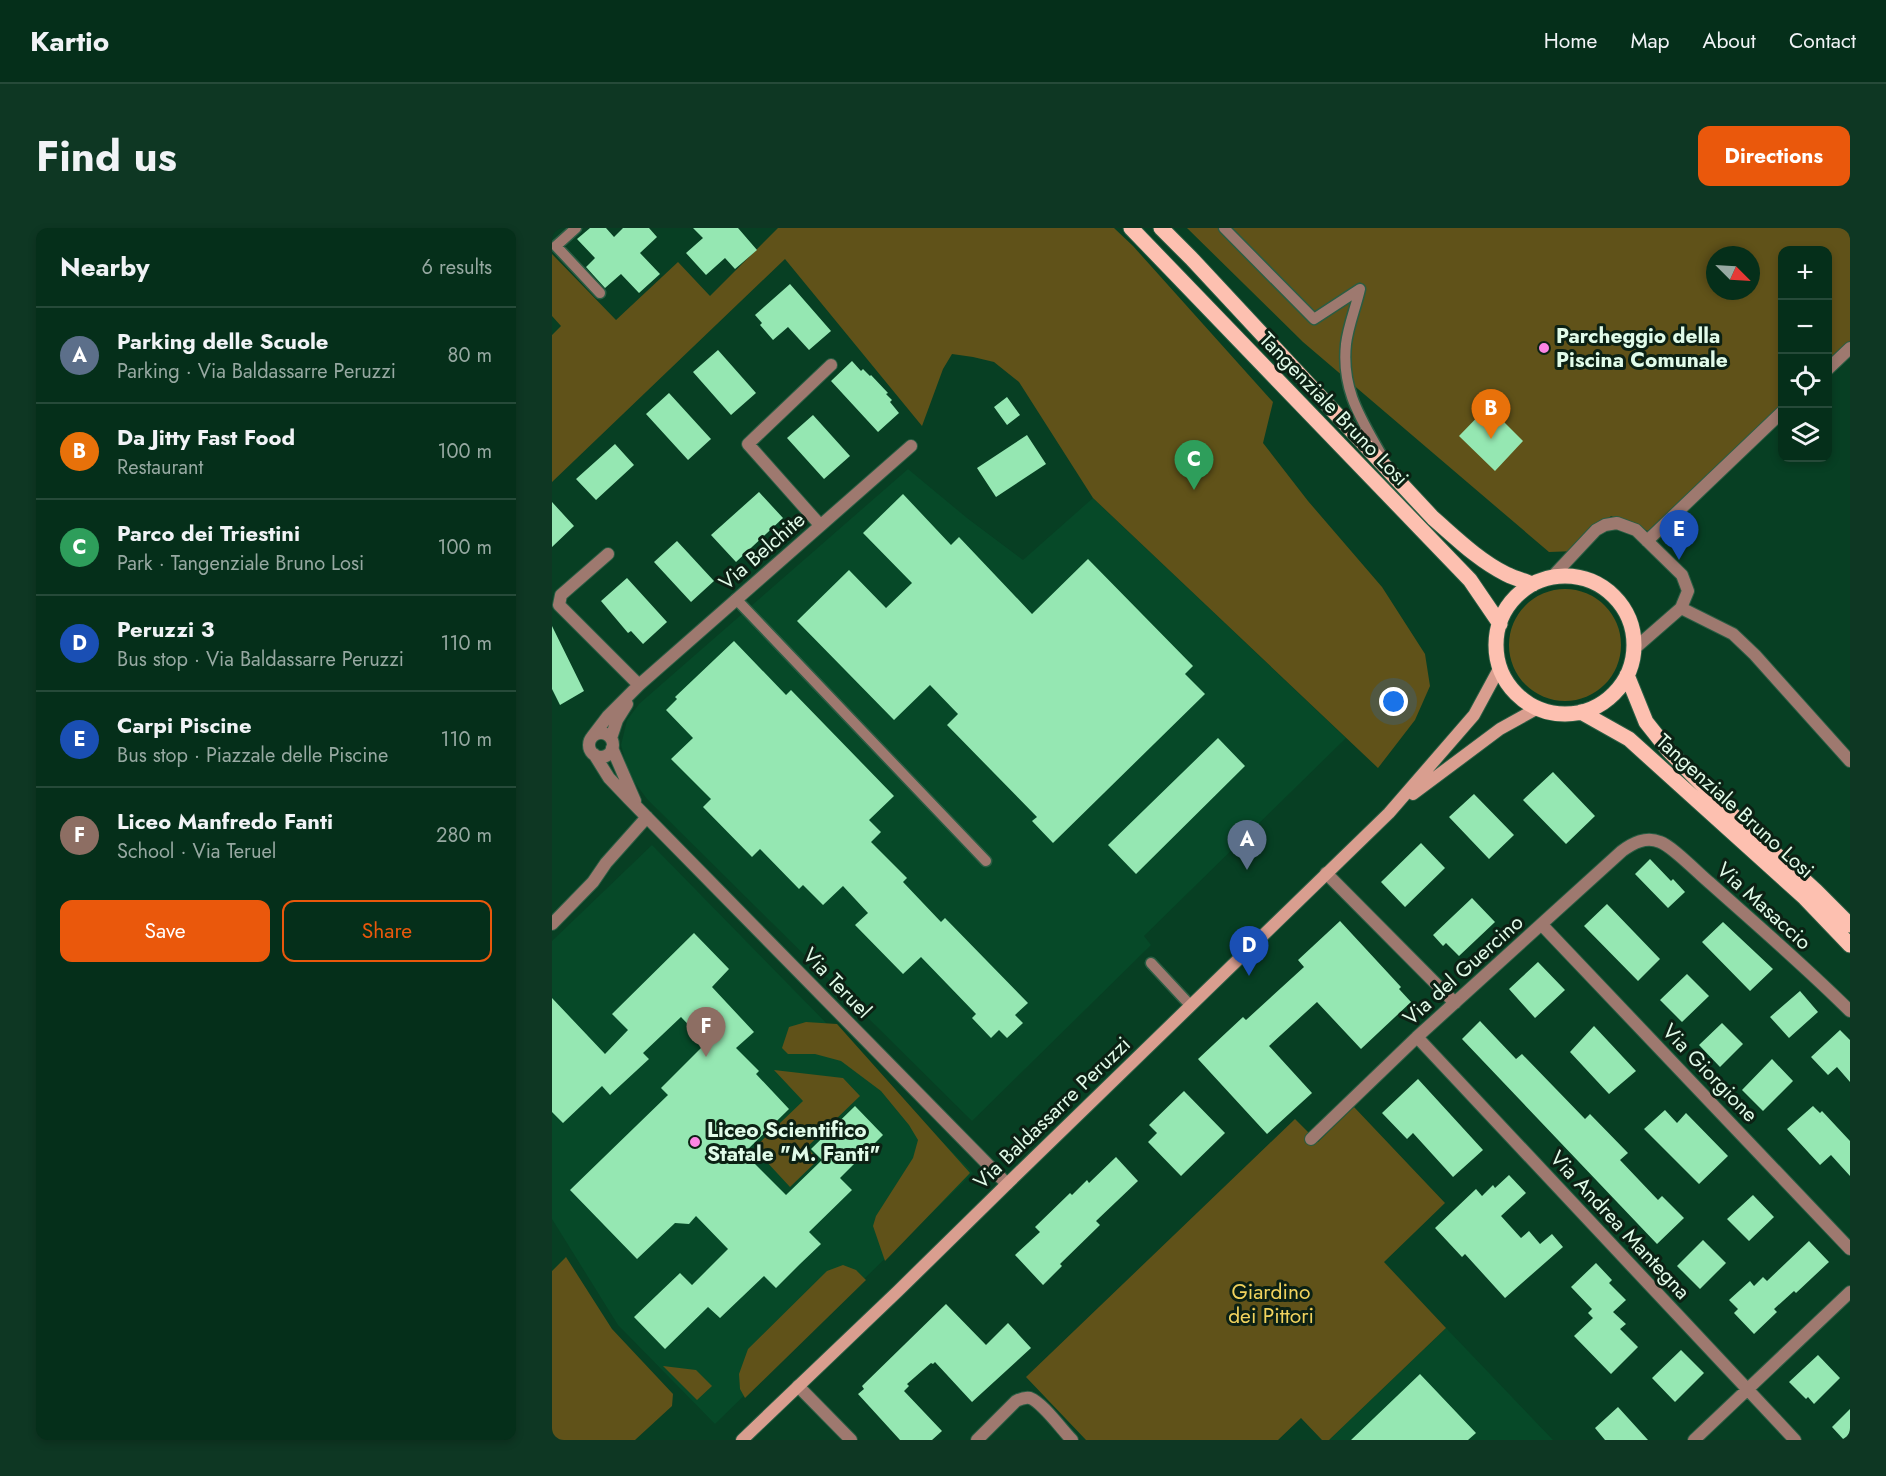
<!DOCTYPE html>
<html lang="en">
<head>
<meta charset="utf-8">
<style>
  body { margin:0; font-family:Jost,sans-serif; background:#0e3723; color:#f1f3f6 }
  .controls { position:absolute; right:18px; top:18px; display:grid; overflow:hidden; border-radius:12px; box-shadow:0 3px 9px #0003 }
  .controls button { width:54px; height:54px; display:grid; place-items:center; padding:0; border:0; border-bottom:2px solid #264a39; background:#052f1a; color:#f1f3f6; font:30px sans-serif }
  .compass { position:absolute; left:1154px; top:18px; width:54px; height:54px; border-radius:50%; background:#052f1a; box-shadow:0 3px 9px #0003; rotate:114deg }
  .you { position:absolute; left:842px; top:474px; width:21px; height:21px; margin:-15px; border:4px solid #fff; border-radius:50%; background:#1a73e8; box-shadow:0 0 0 9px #1a73e833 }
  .badge { display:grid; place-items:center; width:39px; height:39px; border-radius:50%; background:#ea580c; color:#fff; font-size:20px; font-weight:700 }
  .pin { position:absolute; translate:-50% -50px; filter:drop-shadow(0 2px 3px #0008) }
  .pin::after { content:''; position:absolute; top:32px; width:21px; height:18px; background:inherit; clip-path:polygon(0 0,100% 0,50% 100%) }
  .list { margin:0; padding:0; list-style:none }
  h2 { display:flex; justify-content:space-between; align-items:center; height:78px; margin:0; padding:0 24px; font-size:26px }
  h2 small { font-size:20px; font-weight:400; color:#97a9a2 }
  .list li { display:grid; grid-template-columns:39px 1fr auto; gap:18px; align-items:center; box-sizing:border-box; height:96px; padding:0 24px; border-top:2px solid #264a39 }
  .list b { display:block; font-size:22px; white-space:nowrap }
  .list p { margin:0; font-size:20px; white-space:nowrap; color:#97a9a2 }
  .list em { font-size:20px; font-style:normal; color:#97a9a2 }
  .actions { display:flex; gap:12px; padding:18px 24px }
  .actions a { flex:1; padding:14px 0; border:2px solid #ea580c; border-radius:12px; text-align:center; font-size:21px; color:#ea580c }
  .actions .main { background:#ea580c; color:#fff }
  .icon { flex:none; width:33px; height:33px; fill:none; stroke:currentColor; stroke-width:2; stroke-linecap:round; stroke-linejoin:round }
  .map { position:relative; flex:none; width:1298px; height:1212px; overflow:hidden; border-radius:12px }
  header { display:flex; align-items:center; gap:36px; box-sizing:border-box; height:84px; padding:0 30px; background:#052f1a; border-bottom:2px solid #264a39 }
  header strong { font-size:28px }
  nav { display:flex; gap:33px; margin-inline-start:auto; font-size:21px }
  .intro { display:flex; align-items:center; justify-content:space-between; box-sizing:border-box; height:144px; padding:0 36px }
  h1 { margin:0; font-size:42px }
  .button { padding:15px 27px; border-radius:12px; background:#ea580c; color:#fff; font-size:21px; font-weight:700 }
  main { display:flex; gap:36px; padding:0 36px }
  aside { flex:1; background:#052f1a; border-radius:12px; box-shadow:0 3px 9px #0003 }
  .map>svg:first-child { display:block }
  .built { fill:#064928 }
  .green { fill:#605219; fill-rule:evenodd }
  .building { fill:#95e7b2 }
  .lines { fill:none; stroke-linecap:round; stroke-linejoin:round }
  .lane-casing { stroke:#2a5d43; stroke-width:13 }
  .street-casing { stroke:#2a5d43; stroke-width:14 }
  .secondary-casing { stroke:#2a5d43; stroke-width:14 }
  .primary-casing { stroke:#2a5d43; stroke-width:17 }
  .lane { stroke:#9e796f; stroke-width:10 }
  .street { stroke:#9e796f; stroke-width:12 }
  .secondary { stroke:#d99e8f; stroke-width:12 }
  .primary { stroke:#fdc0b0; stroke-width:15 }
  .poi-dot { fill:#fc86e4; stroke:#0c2114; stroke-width:2 }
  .labels { text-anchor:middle; stroke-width:6; stroke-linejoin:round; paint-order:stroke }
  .poi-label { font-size:21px; font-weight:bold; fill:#e1fbe9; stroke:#0c2114; text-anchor:start }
  .street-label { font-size:21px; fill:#e1fbe9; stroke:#0c2114 }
  .park-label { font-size:21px; fill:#f1d35e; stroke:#0c2114 }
</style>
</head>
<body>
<header>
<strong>Kartio</strong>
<nav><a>Home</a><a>Map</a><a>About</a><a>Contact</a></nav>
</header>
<div class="intro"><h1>Find us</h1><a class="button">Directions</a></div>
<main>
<aside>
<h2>Nearby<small>6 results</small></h2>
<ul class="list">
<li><span class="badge" style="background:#5c6f8a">A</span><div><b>Parking delle Scuole</b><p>Parking · Via Baldassarre Peruzzi</p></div><em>80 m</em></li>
<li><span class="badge" style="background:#e8710a">B</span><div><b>Da Jitty Fast Food</b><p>Restaurant</p></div><em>100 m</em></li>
<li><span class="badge" style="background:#2e9e5b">C</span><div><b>Parco dei Triestini</b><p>Park · Tangenziale Bruno Losi</p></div><em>100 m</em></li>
<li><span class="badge" style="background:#1a4fb4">D</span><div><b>Peruzzi 3</b><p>Bus stop · Via Baldassarre Peruzzi</p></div><em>110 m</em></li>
<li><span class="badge" style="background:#1a4fb4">E</span><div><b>Carpi Piscine</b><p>Bus stop · Piazzale delle Piscine</p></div><em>110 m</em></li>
<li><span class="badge" style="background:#8d6e63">F</span><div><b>Liceo Manfredo Fanti</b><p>School · Via Teruel</p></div><em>280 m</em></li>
</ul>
<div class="actions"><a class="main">Save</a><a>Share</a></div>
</aside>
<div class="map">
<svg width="1298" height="1212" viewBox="0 0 1298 1212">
  <rect width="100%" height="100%" fill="#073f23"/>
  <!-- built -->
  <path class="built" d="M356,241l59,49 56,42 70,-62 253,240 -202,198 7,9 -179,176 -325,-322 -18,-24 -8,-30 6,-25 12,-16z
    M100,617l321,328 -258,251 -97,-99 -66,-106v-278z
    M894,1100l107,112h-224z"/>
  <!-- green -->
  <path class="green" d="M226,0h336l19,18 140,156 -10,41 45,58 74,86 43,67 5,32 -15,34 -37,48 -285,-270 -74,-116 -25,-20 -21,-5 -21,-3 -9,15 -21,57 -137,-167 -233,223v-147l9,-9 -9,-10v-62l64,66 62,-58 32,34z
    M635,0h663v117l-22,20v-115h-46v157l-134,124 -37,-15 -35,35 -27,1 -246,-210zM1163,27h36v36h-36z
    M957 417a56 56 0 1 1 112 0a56 56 0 1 1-112 0Z
    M254,794l31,2 133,149 -85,88 -12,-35 3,-10 37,-58 5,-18 -9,-15 -28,-34 -40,-30 -26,-7h-27l-6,-6 7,-21z
    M222,842l69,8 17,18 -53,51 11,13 -28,27 -36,-39 49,-47z
    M802,879l91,96 -61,59 62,66 -117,112h-7l-21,-22 -23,22h-192l-60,-63 269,-258 23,23z
    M14,1029l46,72 61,65 -1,12 -37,34h-83v-169z
    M291,1037l13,5 10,10 -121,118 -5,-9 -1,-15 9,-25 79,-78z
    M111,1138l33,4 16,16 -15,14z"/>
  <!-- building -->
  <path class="building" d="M38,0h16l8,9 9,-9h26l8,9 -17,16 20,21 -21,19 -18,-19 -16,14 -19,-21 9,-9 -18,-19z
    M141,0h45l19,22 -22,19 -10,-11 -19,17 -20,-22 17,-15z
    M238,56l41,47 -22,19 -21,-23 -15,13 -13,-15 2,-2 -7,-8z
    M166,122l38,43 -25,22 -38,-43z
    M300,133l9,10 2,-2 7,7 1,-1 17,18 -2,1 6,6 -2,2 9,11 -21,19 -47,-51z
    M117,165l42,46 -23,21 -42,-46z
    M455,169l13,18 -13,10 -13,-18z
    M936,178l35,35 -28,30 -36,-35z
    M261,187l37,41 -26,23 -37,-41z
    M475,207l19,29 -50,33 -19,-29z
    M63,216l19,21 -38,35 -20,-21z
    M207,264l24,26 -47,44 -25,-27z
    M351,266l48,51 8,-8 73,77 56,-55 105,107 -8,8 20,20 -152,149 -21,-22 5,-4 -90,-92 11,-11 -28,-29 -36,35 -97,-99 52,-51 37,38 26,-25 -49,-50z
    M0,274l22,24 -22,21z
    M125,313l37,40 -23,21 -37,-40z
    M75,350l40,44 -24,22 -12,-13 -3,2 -27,-32z
    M0,398l32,65 -24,14 -8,-16z
    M182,413l52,54 5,-5 103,106 -25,24 12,12 -10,10 36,36 -4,4 38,40 4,-4 83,85 -13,12 8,8 -16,15 -8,-8 -8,8 -19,-20 4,-4 -55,-57 -18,17 -48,-49 13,-12 -25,-27 -20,19 -20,-20 -4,4 -39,-40 -8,8 -49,-50 8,-8 -40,-40 22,-21 -27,-28 11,-11 -2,-2z
    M666,510l27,28 -109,108 -28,-29z
    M1001,544l42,44 -29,28 -43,-44z
    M922,566l40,41 -25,24 -40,-42z
    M869,615l24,25 -40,39 -24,-25z
    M1098,631l21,22 2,-2 12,13 -17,16 -33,-34z
    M920,670l23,24 -36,34 -13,-13 -3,3 -10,-11z
    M1055,676l53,55 -22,22 -54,-55z
    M788,693l61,66 -2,2 12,13 -50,47 -44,-47 -48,44 43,47 -45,41 -69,-75 45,-42 3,3 58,-53 -6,-7z
    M1171,694l50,47 -23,22 -48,-49z
    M142,705l35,36 -17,18 42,45 -18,16 23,23 -3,3 33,35 -45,44 42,42 36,-35 -11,-11 44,-43 28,29 -43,43 12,12 -43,42 12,12 -21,20 -24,24 -12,-12 -44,42 -12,-11 -43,42 -31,-32 46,-44 12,12 36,-36 -32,-33 -7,8 -14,-1 -38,36 -67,-69 98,-95 -7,-7 45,-45 -25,-26 -38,36 6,6 -39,36 -8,-9 -39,37 -11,-11v-114l53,56 23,-24 -16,-16z
    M986,734l27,28 -30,28 -26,-29z
    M1135,746l22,22 -27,26 -22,-22z
    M1248,763l18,21 -29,26 -19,-21z
    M928,793l36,38 6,-5 63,65 5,-5 38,39 -8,7 38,40 4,-4 22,22 -27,26 -195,-205z
    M1170,795l21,21 -23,23 -21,-22z
    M1042,798l42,45 -27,23 -39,-42z
    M1288,802l10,10v42l-13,-15 -9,8 -17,-18z
    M1220,831l21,22 -30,30 -21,-21z
    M866,851l65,71 -30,27 -40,-44 -6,6 -25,-26z
    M632,863l41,42 -44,43 -33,-34 9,-9 -8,-8z
    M1261,878l7,7 2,-2 28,30v35l-19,-21 -11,10 -33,-36z
    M1113,882l12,13 9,-10 42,43 -29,28 -55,-55z
    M564,929l22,24 -42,40 4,4 -40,39 2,2 -19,19 -28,-30 25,-23 -5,-5 35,-34 2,2 15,-15 2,3z
    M957,947l17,18 -25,23 20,22 8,-7 11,13 12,-10 11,13 -58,51 -40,-44 -3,3 -27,-29 41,-39 6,7 11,-11 2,3z
    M1201,967l21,22 -25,24 -22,-22z
    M1151,1012l23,23 -26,26 -23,-23z
    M1257,1013l20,21 -33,31 -2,-2 -20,18 3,3 -23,22 -20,-21 4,-4 -9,-9 21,-19 4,5 9,-9 4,4z
    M1044,1035l16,17 -3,3 17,17 -13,12 13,12 -6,5 18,18 -27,27 -37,-38 19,-18 -5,-5 4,-4 -21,-22z
    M394,1076l40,41 22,-22 23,25 -59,54 -37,-40 -2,2 -2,-1 -24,21 2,2 -5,5 38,40 -10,9h-32l-42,-46 6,-5 -2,-3z
    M1129,1122l23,23 -29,29 -23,-24z
    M1266,1127l22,23 -26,26 -6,-7 -2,2 -17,-17z
    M868,1146l56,59 -8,7h-117z
    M1066,1179l30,33h-43l-10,-12z
    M1298,1181v31h-6l-12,-13z"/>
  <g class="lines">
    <!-- lane casing -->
    <g class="lane-casing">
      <path id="lane" d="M24,0l-20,18 44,47
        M672,0l90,91 46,-30
        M808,61c-4,18 -12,37 -14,55 -5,47 16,76 37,114
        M184,371l250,262
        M599,735l39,42"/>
    </g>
    <!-- street casing -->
    <g class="street-casing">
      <path id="street" d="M1276,141l22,-21
        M268,297l-72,-81 83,-79
        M1095,313l135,-129
        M56,326l-47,41 -2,10 80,80
        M1000,349l44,-47 9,-5 12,-2 19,7 46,45 6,16 -7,17 -47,41
        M1129,380l52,26 22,21 95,106
        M37 517a12 12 0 1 1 24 0a12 12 0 1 1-24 0Z
        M40,509l16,-21 31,-31 272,-239
        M59,510l6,-18 10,-16
        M60,520l23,53
        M42,526l15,24 20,21 378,385
        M774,645l129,130
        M0,696l41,-42 13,-19 41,-46
        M990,697l308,324
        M865,809l378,403
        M759,911l106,-102 205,-186c11,-8 24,-15 38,-9 12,4 39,32 50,41 47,42 95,83 140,128
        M246,1158l53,54
        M425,1212l39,-39c4,-2 9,-4 14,-3 13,5 32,32 42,42
        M1142,1212l156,-148"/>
    </g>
    <!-- secondary casing -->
    <g class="secondary-casing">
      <path id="secondary" d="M861,566l87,-65 36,-20
        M190,1212l156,-149 109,-107 382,-371 85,-98 26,-48"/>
    </g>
    <!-- primary casing -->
    <g class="primary-casing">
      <path id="primary" d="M579,0l339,352 30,44
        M609,0l30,30 242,260c23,20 45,42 73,56 8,4 18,7 27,10
        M944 417a69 69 0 1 1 138 0a69 69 0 1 1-138 0Z
        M1075,447l19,47 23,29 53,54 94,86 34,34
        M1029,484l48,27 176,159 45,47"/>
    </g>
    <!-- lane -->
    <use href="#lane" class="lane"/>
    <!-- street -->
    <use href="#street" class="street"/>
    <!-- secondary -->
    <use href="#secondary" class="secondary"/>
    <!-- primary -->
    <use href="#primary" class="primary"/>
  </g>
  <!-- markers -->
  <g class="poi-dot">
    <circle cx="992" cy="120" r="6"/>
    <circle cx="143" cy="914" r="6"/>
  </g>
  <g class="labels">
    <!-- poi labels -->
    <g class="poi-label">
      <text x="1004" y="115">Parcheggio della<tspan x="1004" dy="24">Piscina Comunale</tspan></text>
      <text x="155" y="909">Liceo Scientifico<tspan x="155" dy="24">Statale "M. Fanti"</tspan></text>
    </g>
    <!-- street labels -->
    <g class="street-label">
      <text transform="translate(782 181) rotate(46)" y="7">Tangenziale Bruno Losi</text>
      <text transform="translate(210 323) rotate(-41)" y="7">Via Belchite</text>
      <text transform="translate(1183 578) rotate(42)" y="7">Tangenziale Bruno Losi</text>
      <text transform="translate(1212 678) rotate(42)" y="7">Via Masaccio</text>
      <text transform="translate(911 742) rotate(-42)" y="7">Via del Guercino</text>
      <text transform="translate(285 755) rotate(46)" y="7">Via Teruel</text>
      <text transform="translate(1158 845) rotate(46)" y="7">Via Giorgione</text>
      <text transform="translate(500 885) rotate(-44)" y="7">Via Baldassarre Peruzzi</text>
      <text transform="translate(1068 997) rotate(47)" y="7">Via Andrea Mantegna</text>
    </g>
    <!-- park labels -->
    <g class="park-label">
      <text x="719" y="1071">Giardino<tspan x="719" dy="24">dei Pittori</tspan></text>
    </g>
  </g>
</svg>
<div class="controls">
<button>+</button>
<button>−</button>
<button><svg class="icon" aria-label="locate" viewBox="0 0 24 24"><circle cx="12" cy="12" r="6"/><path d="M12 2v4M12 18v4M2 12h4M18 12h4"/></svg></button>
<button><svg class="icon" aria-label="layers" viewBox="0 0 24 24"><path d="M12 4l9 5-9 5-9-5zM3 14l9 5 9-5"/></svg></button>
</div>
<svg class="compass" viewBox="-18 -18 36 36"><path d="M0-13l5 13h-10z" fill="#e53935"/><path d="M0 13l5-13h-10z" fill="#97a9a2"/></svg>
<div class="you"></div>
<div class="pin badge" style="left:695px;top:642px;background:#5c6f8a">A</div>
<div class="pin badge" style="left:939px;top:211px;background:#e8710a">B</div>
<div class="pin badge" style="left:642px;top:262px;background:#2e9e5b">C</div>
<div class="pin badge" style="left:697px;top:748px;background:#1a4fb4">D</div>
<div class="pin badge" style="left:1127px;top:332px;background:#1a4fb4">E</div>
<div class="pin badge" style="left:154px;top:829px;background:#8d6e63">F</div>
</div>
</main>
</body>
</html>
